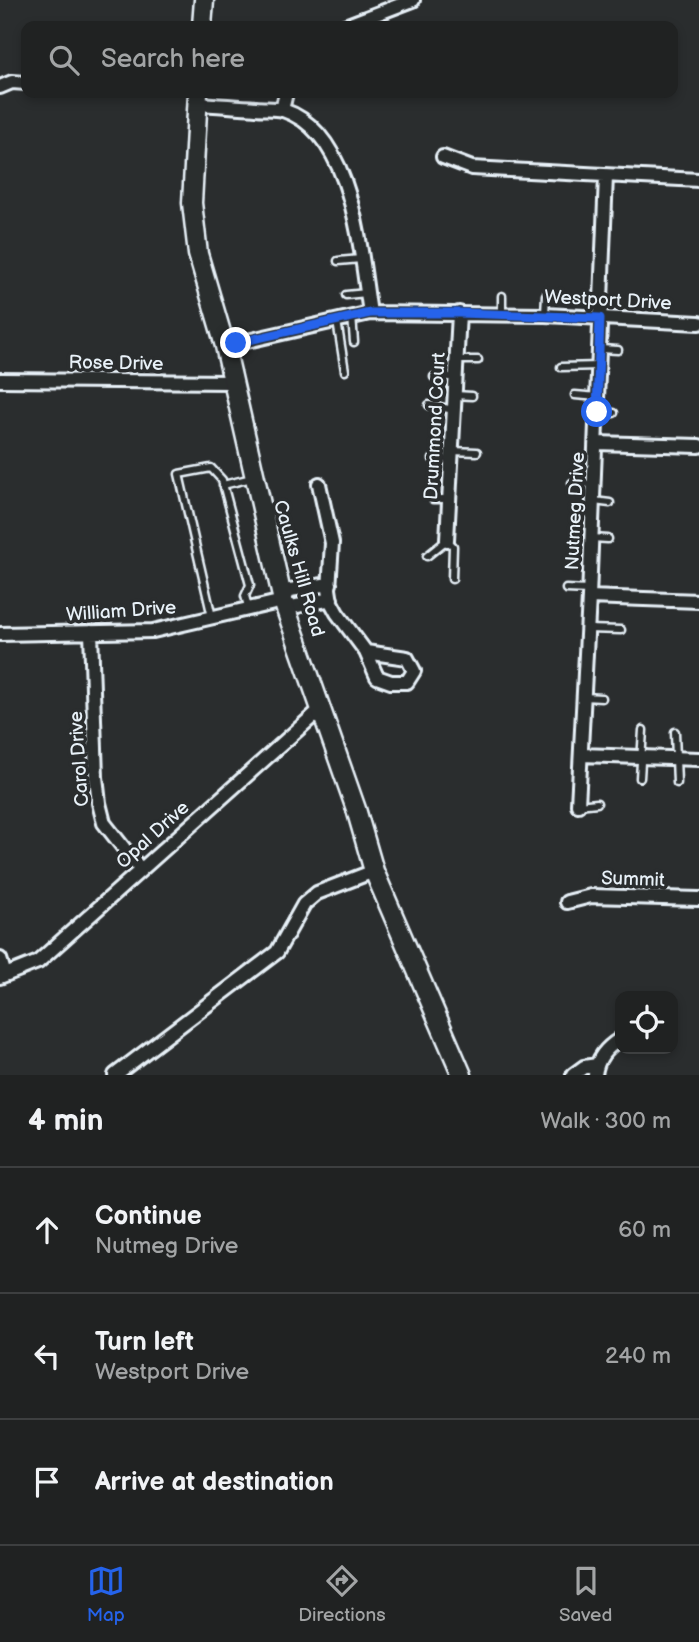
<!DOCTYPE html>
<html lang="en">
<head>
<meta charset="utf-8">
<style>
  body { margin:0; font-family:"Balsamiq Sans",sans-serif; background:#2d2f2f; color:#f1f3f6 }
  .controls { position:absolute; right:21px; bottom:21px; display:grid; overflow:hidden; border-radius:14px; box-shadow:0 4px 10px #0003 }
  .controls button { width:63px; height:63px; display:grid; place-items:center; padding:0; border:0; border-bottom:2px solid #3d3f40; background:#202222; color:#f1f3f6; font:35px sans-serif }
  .stop { position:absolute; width:21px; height:21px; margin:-16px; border:5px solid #2563eb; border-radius:50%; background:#fff }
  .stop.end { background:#2563eb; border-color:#fff; box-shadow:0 2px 7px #0008 }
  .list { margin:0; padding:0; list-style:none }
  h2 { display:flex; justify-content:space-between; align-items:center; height:91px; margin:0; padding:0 28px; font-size:30px }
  h2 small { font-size:23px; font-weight:400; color:#a2a4a5 }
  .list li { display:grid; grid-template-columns:46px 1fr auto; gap:21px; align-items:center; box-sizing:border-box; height:126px; padding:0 28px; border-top:2px solid #3d3f40 }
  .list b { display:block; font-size:26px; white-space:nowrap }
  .list p { margin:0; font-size:23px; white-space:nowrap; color:#a2a4a5 }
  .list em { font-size:23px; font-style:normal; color:#a2a4a5 }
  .icon { flex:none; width:38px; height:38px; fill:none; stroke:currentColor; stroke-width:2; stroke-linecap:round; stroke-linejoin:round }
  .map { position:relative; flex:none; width:699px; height:1075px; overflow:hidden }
  .search { position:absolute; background:#202222; box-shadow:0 4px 10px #0003; left:21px; right:21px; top:21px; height:77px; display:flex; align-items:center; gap:18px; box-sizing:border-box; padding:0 24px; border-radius:14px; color:#a2a4a5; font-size:26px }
  .sheet { height:469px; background:#202222 }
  nav { display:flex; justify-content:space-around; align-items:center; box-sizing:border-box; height:98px; border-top:2px solid #3d3f40; background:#202222; font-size:19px; color:#a2a4a5 }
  nav a { display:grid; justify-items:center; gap:4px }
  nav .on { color:#2563eb }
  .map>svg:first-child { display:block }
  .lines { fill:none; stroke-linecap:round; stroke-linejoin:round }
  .service-casing { stroke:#e8f1f8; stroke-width:11 }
  .minor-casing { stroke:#e8f1f8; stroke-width:18 }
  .secondary-casing { stroke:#e8f1f8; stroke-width:23 }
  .service { stroke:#2a2d2e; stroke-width:6 }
  .minor { stroke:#2a2d2e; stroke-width:12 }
  .secondary { stroke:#2a2d2e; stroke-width:18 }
  .route { stroke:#2563eb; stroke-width:9 }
  .labels { text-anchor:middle; stroke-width:7; stroke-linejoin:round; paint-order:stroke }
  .street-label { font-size:19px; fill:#e8f1f8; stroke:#2a2d2e }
</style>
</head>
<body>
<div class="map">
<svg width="699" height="1075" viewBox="0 0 699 1075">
  <rect width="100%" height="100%" fill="#2a2d2e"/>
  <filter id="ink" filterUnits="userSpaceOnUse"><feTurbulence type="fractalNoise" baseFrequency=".0143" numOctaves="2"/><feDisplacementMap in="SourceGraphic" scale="14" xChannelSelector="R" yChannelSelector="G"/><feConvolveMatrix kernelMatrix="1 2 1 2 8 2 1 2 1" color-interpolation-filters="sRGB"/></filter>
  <g filter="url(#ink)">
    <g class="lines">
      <!-- service casing -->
      <g class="service-casing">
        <path id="service" d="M338,261l23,-2
          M346,295l21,-2
          M502,296v18
          M545,314l1,-19
          M352,316l2,26
          M337,321l8,50
          M600,349l18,1
          M457,360h21
          M561,367l38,-1
          M434,377h22
          M455,395l17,1
          M575,395l23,2
          M429,405l25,5
          M598,412l16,1
          M452,451l25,1
          M433,459l19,1
          M572,483l22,1
          M223,485l29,-7
          M433,499h16
          M594,501l16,2
          M592,538l16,1
          M427,556l20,-16 6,6 -1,33
          M566,589l23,1
          M212,617l-33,-143 32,-6 11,12 28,105 -5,11 4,14
          M588,629l33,1
          M584,697l18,1
          M675,732l2,51
          M640,778l3,-48
          M578,805l19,-2"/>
      </g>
      <!-- minor casing -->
      <g class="minor-casing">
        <path id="minor" d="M345,26l68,-26
          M0,87l12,-5 14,1
          M197,104c20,1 40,3 59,4 9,1 19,0 27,2 71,23 77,141 87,203
          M282,110l4,-17
          M443,157l29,11 227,12
          M225,346l145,-33 175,2 154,8
          M0,380l232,2
          M596,443l103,3
          M319,484l13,59 -3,46 2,13 6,11 29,39 41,6 7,13 -7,11h-16l-14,-5 -11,-25
          M447,540l12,-227
          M589,597l110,4
          M283,601l7,-11 40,-6
          M283,601l9,6 39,-8
          M91,632l5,145 3,26 5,20 37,47
          M0,634l153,-3 130,-30
          M581,755l118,4
          M578,805l11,-208 17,-421
          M567,902l24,-6 108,3
          M0,959l5,16
          M0,977l38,-15 284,-254
          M115,1075l162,-123 27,-48 13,-11 57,-22
          M573,1075l11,-8 13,-2
          M595,1075c2,-17 11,-27 25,-36"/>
      </g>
      <!-- secondary casing -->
      <g class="secondary-casing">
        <path id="secondary" d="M202,26l2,-26
          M198,93l-6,110 6,51 27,92 58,255 73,208 18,62 88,204"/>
      </g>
      <!-- service -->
      <use href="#service" class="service"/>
      <!-- minor -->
      <use href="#minor" class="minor"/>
      <!-- secondary -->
      <use href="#secondary" class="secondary"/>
    </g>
  </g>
  <g class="lines" filter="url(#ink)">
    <!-- route -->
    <path class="route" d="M236,343l134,-30h89l141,5 -3,94"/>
  </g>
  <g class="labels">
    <!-- street labels -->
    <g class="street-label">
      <text transform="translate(608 299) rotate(3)" y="7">Westport Drive</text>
      <text transform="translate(116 362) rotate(1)" y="7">Rose Drive</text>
      <text transform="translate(434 426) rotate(-87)" y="7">Drummond Court</text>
      <text transform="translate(574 511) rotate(-87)" y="7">Nutmeg Drive</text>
      <text transform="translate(300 568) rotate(74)" y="7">Caulks Hill Road</text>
      <text transform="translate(121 610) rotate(-4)" y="7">William Drive</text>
      <text transform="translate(78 759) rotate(-94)" y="7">Carol Drive</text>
      <text transform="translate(152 834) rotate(-42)" y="7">Opal Drive</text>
      <text transform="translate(633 878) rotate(2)" y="7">Summit</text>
    </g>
  </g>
</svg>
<div class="controls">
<button><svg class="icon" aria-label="locate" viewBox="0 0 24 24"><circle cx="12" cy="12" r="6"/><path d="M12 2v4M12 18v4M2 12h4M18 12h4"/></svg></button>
</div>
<div class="stop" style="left:597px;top:412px"></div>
<div class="stop end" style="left:236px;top:343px"></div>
<div class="search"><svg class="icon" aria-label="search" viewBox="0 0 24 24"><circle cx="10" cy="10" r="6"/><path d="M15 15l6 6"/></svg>Search here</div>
</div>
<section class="sheet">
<h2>4 min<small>Walk · 300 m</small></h2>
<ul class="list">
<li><svg class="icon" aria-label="ahead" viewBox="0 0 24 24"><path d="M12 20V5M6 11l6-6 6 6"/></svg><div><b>Continue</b><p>Nutmeg Drive</p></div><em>60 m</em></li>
<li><svg class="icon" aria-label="left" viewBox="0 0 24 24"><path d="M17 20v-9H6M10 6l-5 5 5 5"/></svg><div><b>Turn left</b><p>Westport Drive</p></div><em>240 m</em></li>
<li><svg class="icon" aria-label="arrive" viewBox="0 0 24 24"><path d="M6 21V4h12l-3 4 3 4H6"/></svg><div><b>Arrive at destination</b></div></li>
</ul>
</section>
<nav>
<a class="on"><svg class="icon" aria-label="map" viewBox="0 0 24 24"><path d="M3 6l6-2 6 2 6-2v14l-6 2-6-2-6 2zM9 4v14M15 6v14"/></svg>Map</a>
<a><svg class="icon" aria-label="directions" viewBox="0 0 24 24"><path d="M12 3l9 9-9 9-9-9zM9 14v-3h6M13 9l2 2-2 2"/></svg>Directions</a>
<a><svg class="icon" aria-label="saved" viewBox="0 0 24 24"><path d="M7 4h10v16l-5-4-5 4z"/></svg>Saved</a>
</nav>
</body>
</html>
